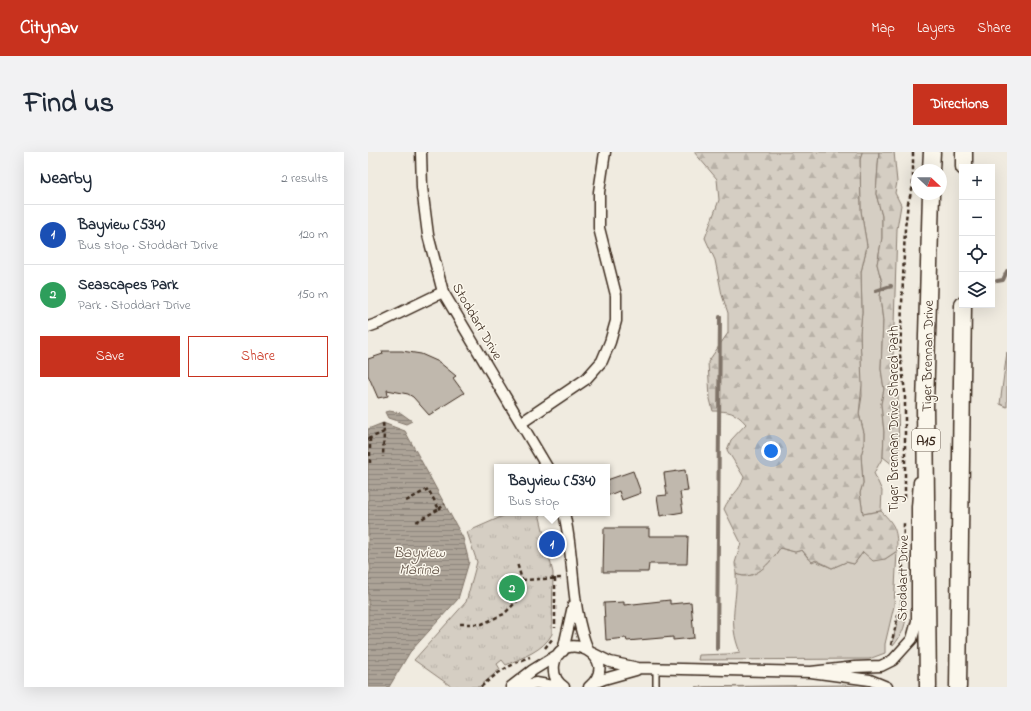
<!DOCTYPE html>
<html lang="en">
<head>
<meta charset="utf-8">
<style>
  body { margin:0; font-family:"Indie Flower",sans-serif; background:#f2f2f3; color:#1f2937 }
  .controls { position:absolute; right:12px; top:12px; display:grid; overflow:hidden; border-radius:0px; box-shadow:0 4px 16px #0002 }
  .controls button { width:36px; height:36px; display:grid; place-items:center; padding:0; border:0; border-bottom:1px solid #e0e1e3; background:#fff; color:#1f2937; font:20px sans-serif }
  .compass { position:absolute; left:543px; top:12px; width:36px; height:36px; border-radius:50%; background:#fff; box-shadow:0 4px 16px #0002; rotate:112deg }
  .you { position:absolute; left:403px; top:299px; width:14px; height:14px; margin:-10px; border:3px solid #fff; border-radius:50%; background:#1a73e8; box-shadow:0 0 0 6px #1a73e833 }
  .badge { display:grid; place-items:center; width:26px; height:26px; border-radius:50%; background:#c8321e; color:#fff; font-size:13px; font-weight:700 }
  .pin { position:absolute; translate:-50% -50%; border:2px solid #fff; box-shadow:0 1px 4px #0006 }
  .popup { position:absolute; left:126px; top:312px; width:116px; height:52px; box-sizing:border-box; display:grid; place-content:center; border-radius:0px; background:#fff; filter:drop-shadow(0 1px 3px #0005); font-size:13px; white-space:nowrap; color:#747a83 }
  .popup b { font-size:15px; color:#1f2937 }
  .popup::after { content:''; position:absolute; left:50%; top:100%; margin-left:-8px; border:8px solid transparent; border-top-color:#fff }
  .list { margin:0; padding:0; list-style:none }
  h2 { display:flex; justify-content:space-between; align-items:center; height:52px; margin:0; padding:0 16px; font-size:17px }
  h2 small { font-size:13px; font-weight:400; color:#747a83 }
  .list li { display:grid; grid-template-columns:26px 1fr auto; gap:12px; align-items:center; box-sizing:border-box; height:60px; padding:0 16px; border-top:1px solid #e0e1e3 }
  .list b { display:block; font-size:15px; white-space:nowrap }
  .list p { margin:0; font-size:13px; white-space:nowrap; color:#747a83 }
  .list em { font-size:13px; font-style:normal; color:#747a83 }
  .actions { display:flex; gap:8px; padding:12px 16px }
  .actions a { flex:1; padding:9px 0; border:1px solid #c8321e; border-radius:0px; text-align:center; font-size:14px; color:#c8321e }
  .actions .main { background:#c8321e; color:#fff }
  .icon { flex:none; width:22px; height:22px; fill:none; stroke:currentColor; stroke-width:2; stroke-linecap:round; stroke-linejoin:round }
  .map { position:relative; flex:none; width:639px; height:535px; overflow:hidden; border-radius:0px }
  header { display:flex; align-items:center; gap:24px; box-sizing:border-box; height:56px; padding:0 20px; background:#c8321e; color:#fff }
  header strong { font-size:19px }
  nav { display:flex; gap:22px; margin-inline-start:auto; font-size:14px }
  .intro { display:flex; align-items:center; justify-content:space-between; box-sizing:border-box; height:96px; padding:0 24px }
  h1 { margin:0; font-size:28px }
  .button { padding:10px 18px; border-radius:0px; background:#c8321e; color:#fff; font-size:14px; font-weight:700 }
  main { display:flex; gap:24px; padding:0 24px }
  aside { flex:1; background:#fff; border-radius:0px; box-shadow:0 4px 16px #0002 }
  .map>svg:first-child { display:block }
  .green { fill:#d5cec3; stroke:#887c70 }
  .forest { fill:url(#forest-firs); stroke:#887c70 }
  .park { fill:url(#park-tufts); stroke:#887c70 }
  .water { fill:url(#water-rules); stroke:#7f7367 }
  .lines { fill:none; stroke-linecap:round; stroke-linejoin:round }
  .stream { stroke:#7f7367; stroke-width:4 }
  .building { fill:#c0b8ad; stroke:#3b2a1e }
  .service-casing { stroke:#3b2a1e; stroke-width:8 }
  .minor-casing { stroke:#3b2a1e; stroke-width:13 }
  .primary-casing { stroke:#3b2a1e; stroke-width:19 }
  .path { stroke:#3b2a1e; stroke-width:2.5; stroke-dasharray:4 3; stroke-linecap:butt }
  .service { stroke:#fbf7ec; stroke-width:5 }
  .minor { stroke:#fbf7ec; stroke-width:10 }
  .primary { stroke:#fbf7ec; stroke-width:16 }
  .labels { text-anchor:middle; stroke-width:3; stroke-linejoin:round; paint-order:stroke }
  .shield { fill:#fbf7ec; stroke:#75685c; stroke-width:1 }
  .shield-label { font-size:13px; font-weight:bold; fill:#3b2a1e }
  .street-label { font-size:14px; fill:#3b2a1e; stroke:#fbf7ec }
  .water-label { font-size:15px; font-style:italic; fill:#635448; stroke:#fbf7ec }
</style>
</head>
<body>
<header>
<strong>Citynav</strong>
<nav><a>Map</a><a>Layers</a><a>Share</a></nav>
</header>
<div class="intro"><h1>Find us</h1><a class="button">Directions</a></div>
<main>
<aside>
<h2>Nearby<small>2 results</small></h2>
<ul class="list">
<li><span class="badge" style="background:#1a4fb4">1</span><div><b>Bayview (534)</b><p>Bus stop · Stoddart Drive</p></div><em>120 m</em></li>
<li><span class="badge" style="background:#2e9e5b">2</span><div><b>Seascapes Park</b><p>Park · Stoddart Drive</p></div><em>150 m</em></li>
</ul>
<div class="actions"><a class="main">Save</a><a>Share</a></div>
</aside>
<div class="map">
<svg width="639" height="535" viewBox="0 0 639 535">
  <defs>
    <pattern id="forest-firs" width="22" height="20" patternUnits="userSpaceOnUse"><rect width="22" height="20" fill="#d5cec3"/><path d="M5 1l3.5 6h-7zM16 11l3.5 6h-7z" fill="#b8b1a7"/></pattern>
    <pattern id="park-tufts" width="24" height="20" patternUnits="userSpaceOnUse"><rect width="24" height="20" fill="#d5cec3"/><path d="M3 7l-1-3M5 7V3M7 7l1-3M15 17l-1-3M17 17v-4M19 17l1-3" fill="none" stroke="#b8b1a7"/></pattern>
    <pattern id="water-rules" width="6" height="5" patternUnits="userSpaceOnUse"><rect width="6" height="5" fill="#aca397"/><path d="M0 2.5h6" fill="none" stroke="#8d857b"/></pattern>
  </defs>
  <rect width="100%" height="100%" fill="#f0ebe0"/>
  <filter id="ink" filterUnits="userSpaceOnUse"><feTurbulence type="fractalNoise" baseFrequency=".025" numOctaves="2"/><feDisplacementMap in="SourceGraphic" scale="8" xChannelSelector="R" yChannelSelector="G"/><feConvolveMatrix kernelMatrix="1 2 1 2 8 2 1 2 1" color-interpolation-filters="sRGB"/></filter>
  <g filter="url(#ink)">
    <!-- green -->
    <path class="green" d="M494,0h17l-3,42 6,22v22l-5,26 5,19 -2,14 3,24 -2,48 3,20 -3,15 3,28 -1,25 -9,16 8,18 -1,20 -18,3 -3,-21 3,-10 -2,-28 3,-10v-12l-5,-19 3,-18 -2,-63 2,-21 -1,-40 6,-26 -6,-35 -1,-51z
      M639,200v55l-7,-3z
      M412,396l15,4 7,-2 6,8 24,10 14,-6 8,2 9,-12 22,7 12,-8 -3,55 -9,38v9l-16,6 -171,1 1,-5 29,-1 12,-2c-13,-31 -2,-49 -4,-78 18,8 34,-11 44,-26z
      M533,455l5,1c1,15 -3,26 -13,38l-1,-3z
      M475,533l22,2h-169z"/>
    <!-- forest -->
    <path class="forest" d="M326,0h168l-2,8 1,51 6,35 -6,26 1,40 -2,21 2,52 -3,29 5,19v12l-3,10 2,28 -3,10 3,21 18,-3c15,15 16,20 16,40l-12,8 -12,2 -10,-9 -9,12 -8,-2 -14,6 -16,-8 -4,2 -10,-12 -7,2 -15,-4c-10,15 -25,34 -44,26l-1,-11 6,-20 -17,-34c5,-13 16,-17 20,-32l-17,-27 4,-10 15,-16c-10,-12 -18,-13 -33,-13l-3,-12 -2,-37 20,-29v-20l-6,-18 -7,-35 -10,-22 14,-38 -2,-21z
      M511,0h15l3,30 -2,11 6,12 -4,24 -4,128 5,34 1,69 -6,5 -10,-8 1,-25 -3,-28 3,-15 -3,-20 2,-48 -3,-24 2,-14 -5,-19 5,-26v-22l-6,-22z"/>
    <!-- park -->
    <path class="park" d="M142,361h29l14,60 -1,61c-9,17 -29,23 -46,31l-4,-5 -5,4 3,5 -21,18h-27l-38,-27 52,-58 11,-40 -10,-30z"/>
    <!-- water -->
    <path class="water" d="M21,259l12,2 11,8 -6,3 -18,-6 -3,-6z
      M15,271l22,8 58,107 6,24 -11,37 -48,53 -21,35h-21v-110c4,-7 2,-13 0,-20v-128z"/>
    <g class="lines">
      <!-- stream -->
      <path class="stream" d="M629,129l6,-1 4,-9
        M508,139l15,-5
        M349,497l3,-332"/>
    </g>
    <!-- building -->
    <path class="building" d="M14,199h20l19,3 18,8 17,14 -3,2 11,15 -35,22 -16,-18 -5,-3 -21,-4 1,6 -10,2 -10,-23v-16l15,-5z
      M317,318l3,21 -8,1 3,20 -23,4 -3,-20 10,-1 -3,-22z
      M265,319l8,22 -19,7 -3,-9 -12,5v-16z
      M236,376h45v8h39l-1,28h-38l-1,8h-45z
      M302,448v4l21,-2 3,36 -21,2v-3l-46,4 -1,-3 -20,2 -2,-37 20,-1v3z"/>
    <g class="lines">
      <!-- service casing -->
      <g class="service-casing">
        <path id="service" d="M288,535v-18"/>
      </g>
      <!-- minor casing -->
      <g class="minor-casing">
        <path id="minor" d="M53,0l1,36 6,47 15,57 104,175
          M0,175l11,-4 64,-31
          M153,271l65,-44 16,-18 8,-19 6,-21v-26l-17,-67v-36l6,-40
          M196,361c11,45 6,94 24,137
          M195,499l10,-45
          M224,501l18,9 28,6 173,4 59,8 17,7
          M443,520l44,-5 26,-1 12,-6 19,-21 5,-18v-114l2,-25
          M224,532l12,-5 32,-9
          M143,535l22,-17 26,-16
          M149,535l19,-4 23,4
          M196,535c-8,-5 -11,-13 -10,-22 6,-40 70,-7 35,22"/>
      </g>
      <!-- primary casing -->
      <g class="primary-casing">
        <path id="primary" d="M596,15v-15
          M563,18l1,-18
          M560,535l-3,-281 6,-212
          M590,535l5,-382"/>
      </g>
      <!-- path -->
      <path class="path" d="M15,271l1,9
        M2,286v25
        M0,287l16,-7 -1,25
        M537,346v-106l-5,-37 5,-127 3,-25 5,-17v-34
        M38,349l22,-12 11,20 -23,13
        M71,357l6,-5
        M187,426v50
        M154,428l41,-2
        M92,472h22l22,-10 14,-14 4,-20 -5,-17
        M523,493l11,-46 2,-76
        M177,496l8,-10
        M113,535c15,-14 30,-23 49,-30"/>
      <!-- service -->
      <use href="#service" class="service"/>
      <!-- minor -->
      <use href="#minor" class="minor"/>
      <!-- primary -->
      <use href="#primary" class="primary"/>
    </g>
  </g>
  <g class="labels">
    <!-- shield labels -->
    <rect class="shield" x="544" y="277" width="28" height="22" rx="3"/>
    <g class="shield-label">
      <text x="558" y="293">A15</text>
    </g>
    <!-- street labels -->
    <g class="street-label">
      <text transform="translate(110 169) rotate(60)" y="5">Stoddart Drive</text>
      <text transform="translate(559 204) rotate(-89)" y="5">Tiger Brennan Drive</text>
      <text transform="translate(525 267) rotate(-90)" y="5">Tiger Brennan Drive Shared Path</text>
      <text transform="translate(534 426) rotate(-89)" y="5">Stoddart Drive</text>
    </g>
    <!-- water labels -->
    <g class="water-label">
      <text x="51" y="405">Bayview<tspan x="51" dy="17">Marina</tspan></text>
    </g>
  </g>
</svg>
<div class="controls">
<button>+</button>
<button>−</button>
<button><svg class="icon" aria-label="locate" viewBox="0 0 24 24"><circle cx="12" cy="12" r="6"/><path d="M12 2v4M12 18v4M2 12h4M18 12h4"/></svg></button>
<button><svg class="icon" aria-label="layers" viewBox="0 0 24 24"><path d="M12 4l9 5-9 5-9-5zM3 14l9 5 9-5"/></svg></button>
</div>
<svg class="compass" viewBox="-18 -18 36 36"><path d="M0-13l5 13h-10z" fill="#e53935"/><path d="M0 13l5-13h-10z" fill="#747a83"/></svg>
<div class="you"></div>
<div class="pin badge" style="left:184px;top:392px;background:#1a4fb4">1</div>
<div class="popup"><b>Bayview (534)</b>Bus stop</div>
<div class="pin badge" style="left:144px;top:436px;background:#2e9e5b">2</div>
</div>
</main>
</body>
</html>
